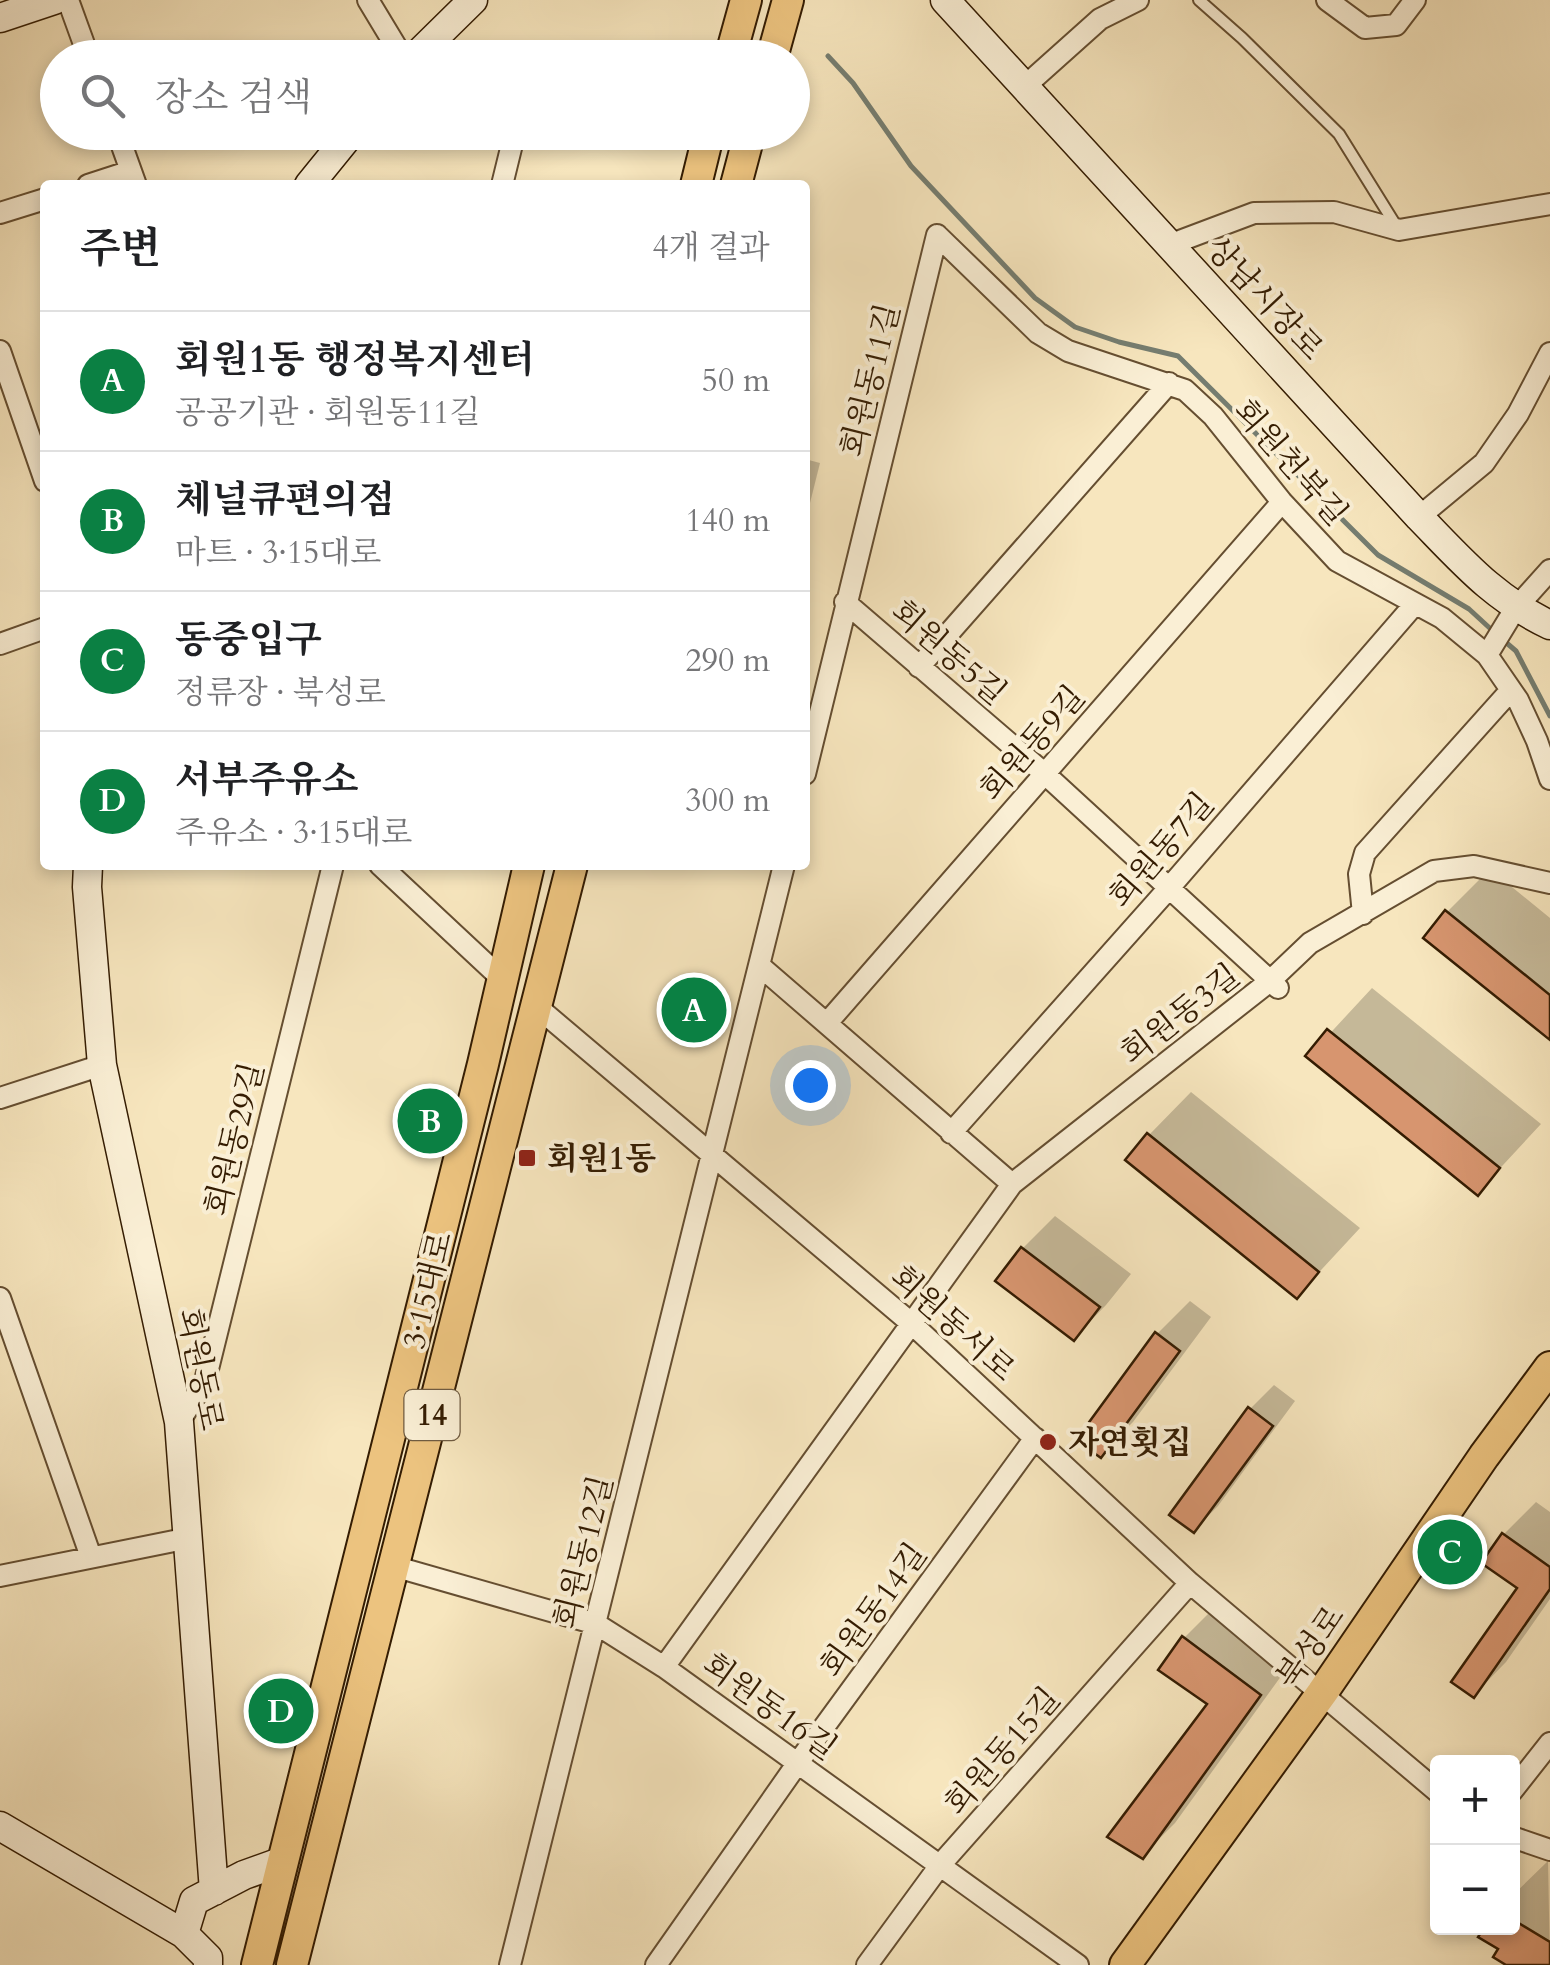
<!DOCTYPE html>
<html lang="ko">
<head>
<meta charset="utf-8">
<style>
  body { margin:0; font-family:Cardo,"Noto Serif KR",serif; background:#f6f6f6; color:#202124 }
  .controls { position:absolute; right:30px; bottom:30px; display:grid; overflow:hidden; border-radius:10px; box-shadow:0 5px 15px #0003 }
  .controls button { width:90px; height:90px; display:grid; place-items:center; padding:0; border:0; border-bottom:2px solid #e0e0e0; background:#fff; color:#202124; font:50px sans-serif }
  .you { position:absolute; left:810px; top:1085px; width:35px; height:35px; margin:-25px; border:8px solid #fff; border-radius:50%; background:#1a73e8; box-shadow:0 0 0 15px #1a73e833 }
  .badge { display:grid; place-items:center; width:65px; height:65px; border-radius:50%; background:#0b8043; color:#fff; font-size:32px; font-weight:700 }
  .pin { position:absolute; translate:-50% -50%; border:5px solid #fff; box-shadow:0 2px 10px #0006 }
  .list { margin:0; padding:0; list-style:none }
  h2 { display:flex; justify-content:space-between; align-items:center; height:130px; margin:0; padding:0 40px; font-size:42px }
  h2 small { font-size:32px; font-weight:400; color:#757577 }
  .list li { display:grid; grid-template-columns:65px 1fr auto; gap:30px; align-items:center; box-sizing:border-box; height:140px; padding:0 40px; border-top:2px solid #e0e0e0 }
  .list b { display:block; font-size:38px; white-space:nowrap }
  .list p { margin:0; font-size:32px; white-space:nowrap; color:#757577 }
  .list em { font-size:32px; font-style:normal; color:#757577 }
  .icon { flex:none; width:55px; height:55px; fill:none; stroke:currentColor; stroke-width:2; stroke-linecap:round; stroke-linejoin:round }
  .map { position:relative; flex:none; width:1550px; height:1965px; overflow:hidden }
  .search { position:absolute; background:#fff; box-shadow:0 5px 15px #0003; left:40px; top:40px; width:770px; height:110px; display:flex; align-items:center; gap:25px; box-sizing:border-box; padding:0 35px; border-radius:55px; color:#757577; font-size:38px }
  .panel { position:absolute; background:#fff; box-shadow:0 5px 15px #0003; left:40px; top:180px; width:770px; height:690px; border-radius:10px }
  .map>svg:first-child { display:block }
  .shadow { fill:#0003 }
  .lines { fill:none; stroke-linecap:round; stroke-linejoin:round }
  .stream { stroke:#757d70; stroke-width:5 }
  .building { fill:#d7956f; stroke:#341c02; stroke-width:2.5 }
  .lane-casing { stroke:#654e31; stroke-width:14 }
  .street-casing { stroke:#654e31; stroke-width:24 }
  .secondary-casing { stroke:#341c02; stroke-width:31 }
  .primary-casing { stroke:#341c02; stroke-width:34 }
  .lane { stroke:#faefd5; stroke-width:10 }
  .street { stroke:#faefd5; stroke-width:20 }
  .secondary { stroke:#faefd5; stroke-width:28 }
  .primary { stroke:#ecc37f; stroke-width:30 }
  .poi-dot { fill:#8f2418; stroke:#faefd5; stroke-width:4 }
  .labels { text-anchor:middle; stroke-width:8; stroke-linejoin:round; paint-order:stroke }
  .shield { fill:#faefd5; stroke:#6f5b41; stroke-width:2.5 }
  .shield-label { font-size:30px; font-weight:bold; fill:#341c02 }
  .street-label { font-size:32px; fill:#341c02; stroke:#faefd5 }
  .poi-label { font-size:32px; font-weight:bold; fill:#341c02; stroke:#faefd5; text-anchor:start }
</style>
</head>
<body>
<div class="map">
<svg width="1550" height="1965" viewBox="0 0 1550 1965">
  <rect width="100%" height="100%" fill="#f7e6be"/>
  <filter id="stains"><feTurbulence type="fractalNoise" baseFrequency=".002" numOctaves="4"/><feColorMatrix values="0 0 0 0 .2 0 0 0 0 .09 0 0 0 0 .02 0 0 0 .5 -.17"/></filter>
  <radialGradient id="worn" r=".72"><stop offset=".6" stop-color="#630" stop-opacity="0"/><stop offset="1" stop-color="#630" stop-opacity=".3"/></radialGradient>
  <!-- shadow -->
  <path class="shadow" d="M805,459l15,4 -10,40 -5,6z
    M1490,869l60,49v119l-103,-125z
    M1372,988l169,136 -63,68 -169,-136z
    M1191,1092l169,136 -63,68 -148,-161z
    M1055,1216l76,58 -25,31 -32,33 -51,-90z
    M1190,1301l21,16 -78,105 -33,33 57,-121z
    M1274,1385l21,16 -77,105 -24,24 56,-121z
    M1536,1502l14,10v87l-44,63 -32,33 46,-108 -17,-52z
    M1217,1605l75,56 -117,162 -33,33 68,-152 -26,-66z
    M1548,1861l2,104h-39l-9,-17 -21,-12 6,-8h25v-32z"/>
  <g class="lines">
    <!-- stream -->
    <path class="stream" d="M828,56l25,27 58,83 124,132 40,29 44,15 59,14 200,199 91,54 25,23
      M1502,639l14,12 34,65"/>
  </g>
  <!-- building -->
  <path class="building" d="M1445,910l105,85v45l-127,-102z
    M1327,1029l173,139 -22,28 -173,-140z
    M1147,1133l172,139 -22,27 -172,-139z
    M1021,1247l79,60 -26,34 -79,-60z
    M1155,1332l25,19 -79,107 -25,-18z
    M1248,1407l25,19 -79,107 -25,-18z
    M1502,1533l48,34v22l-76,109 -23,-16 66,-94 -36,-25z
    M1182,1636l79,59 -118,164 -36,-22 100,-133 -49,-34z
    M1512,1919l38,23v23h-44l-13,-8 5,-8 -20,-12 6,-9h28z"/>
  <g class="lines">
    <!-- lane casing -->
    <g class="lane-casing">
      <path id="lane" d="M1199,0l43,38 97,96 59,95"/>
    </g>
    <!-- street casing -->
    <g class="street-casing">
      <path id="street" d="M68,0l21,58
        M368,0l35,58
        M1327,0l38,28 31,-3 19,-25
        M1024,87l76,-68 38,-19
        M117,132l19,53
        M88,185l43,-14
        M502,185l13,-53
        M0,213l45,-14
        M937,235l101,98 30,18 117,39 28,26 69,86 55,59 105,57 45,37 31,45 19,41 13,38
        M1169,245l85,-32 80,-1 65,18 151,-26
        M0,351l45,130
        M1419,517l65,-54 34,-49 32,-61
        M845,602l200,172 233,214
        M0,644l45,-16
        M1487,655l28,-46 35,-39
        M919,667l250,-284
        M805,774l132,-539
        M380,865l121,113
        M1363,914l-4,-40 6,-21 146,-163
        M760,966l252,218
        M536,1006l375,317 279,260 248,209
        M827,1023l455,-521
        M0,1098l102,-33
        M951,1133l218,-245 245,-283
        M0,1298l91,259
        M179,1422l26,-41 128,-516
        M393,1566l203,58 68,43 414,298
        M0,1576l189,-38
        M664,1667l348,-483 258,-203 40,-38 124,-72 40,-5 76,17
        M1512,1791l38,-48
        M1512,1837l38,13
        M510,1965l274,-1100
        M656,1965l141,-201 238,-326
        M867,1965l74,-101 249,-281"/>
    </g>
    <!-- secondary casing -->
    <g class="secondary-casing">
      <path id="secondary" d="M945,0l474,517c43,44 74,81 131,108
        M0,18l54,-18
        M414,58l59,-58
        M309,185l43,-53
        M88,865l-1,22 15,178 77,357 35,469
        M0,1826l184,108 24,24v7
        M184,1934l10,-33 50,-26 39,-14"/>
    </g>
    <!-- primary casing -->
    <g class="primary-casing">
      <path id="primary" d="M730,58l16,-58
        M772,58l16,-58
        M696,185l13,-53
        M736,185l14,-53
        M257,1965l226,-901 46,-199
        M292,1965l280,-1100
        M1125,1965l197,-272 162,-237 66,-89"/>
    </g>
    <!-- lane -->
    <use href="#lane" class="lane"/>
    <!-- street -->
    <use href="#street" class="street"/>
    <!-- secondary -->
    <use href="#secondary" class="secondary"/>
    <!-- primary -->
    <use href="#primary" class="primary"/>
  </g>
  <!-- markers -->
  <g class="poi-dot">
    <rect x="517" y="1148" width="20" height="20" rx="5"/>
    <circle cx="1048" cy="1442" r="10"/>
  </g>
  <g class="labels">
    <!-- shield labels -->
    <rect class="shield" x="404.5" y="1390" width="55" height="50" rx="8"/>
    <g class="shield-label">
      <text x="432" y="1425">14</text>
    </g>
    <!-- street labels -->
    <g class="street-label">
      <text transform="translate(1265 298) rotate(47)" y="11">상남시장로</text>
      <text transform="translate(870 380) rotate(-76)" y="11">회원동11길</text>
      <text transform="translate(1291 462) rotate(49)" y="11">회원천북길</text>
      <text transform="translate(949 652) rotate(41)" y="11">회원동5길</text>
      <text transform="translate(1032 743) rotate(-49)" y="11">회원동9길</text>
      <text transform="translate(1161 850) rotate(-49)" y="11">회원동7길</text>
      <text transform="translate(1180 1014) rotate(-38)" y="11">회원동3길</text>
      <text transform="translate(234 1139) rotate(-76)" y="11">회원동29길</text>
      <text transform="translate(427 1290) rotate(-76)" y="11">3·15대로</text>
      <text transform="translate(953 1323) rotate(42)" y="11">회원동서로</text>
      <text transform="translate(201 1369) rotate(79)" y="11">회원동로</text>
      <text transform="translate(583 1552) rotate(-76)" y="11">회원동12길</text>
      <text transform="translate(873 1610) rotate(-54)" y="11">회원동14길</text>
      <text transform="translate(1310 1647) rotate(-55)" y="11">북성로</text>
      <text transform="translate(770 1706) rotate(36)" y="11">회원동16길</text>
      <text transform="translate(1002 1751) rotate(-49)" y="11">회원동15길</text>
    </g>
    <!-- poi labels -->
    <g class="poi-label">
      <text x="547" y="1169">회원1동</text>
      <text x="1068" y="1453">자연횟집</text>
    </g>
  </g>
  <rect width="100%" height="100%" filter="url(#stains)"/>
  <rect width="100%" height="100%" fill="url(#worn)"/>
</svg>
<div class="controls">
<button>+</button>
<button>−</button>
</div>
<div class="you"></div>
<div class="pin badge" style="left:694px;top:1010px">A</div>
<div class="pin badge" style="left:430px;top:1121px">B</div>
<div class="pin badge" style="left:1450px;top:1552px">C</div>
<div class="pin badge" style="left:281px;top:1711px">D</div>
<div class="search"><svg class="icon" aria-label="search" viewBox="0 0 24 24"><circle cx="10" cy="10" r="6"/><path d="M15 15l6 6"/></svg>장소 검색</div>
<section class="panel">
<h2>주변<small>4개 결과</small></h2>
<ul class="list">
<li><span class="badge">A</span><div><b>회원1동 행정복지센터</b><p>공공기관 · 회원동11길</p></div><em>50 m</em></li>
<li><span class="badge">B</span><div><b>체널큐편의점</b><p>마트 · 3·15대로</p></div><em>140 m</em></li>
<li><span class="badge">C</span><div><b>동중입구</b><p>정류장 · 북성로</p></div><em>290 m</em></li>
<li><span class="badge">D</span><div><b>서부주유소</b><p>주유소 · 3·15대로</p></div><em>300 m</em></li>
</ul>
</section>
</div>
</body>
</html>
